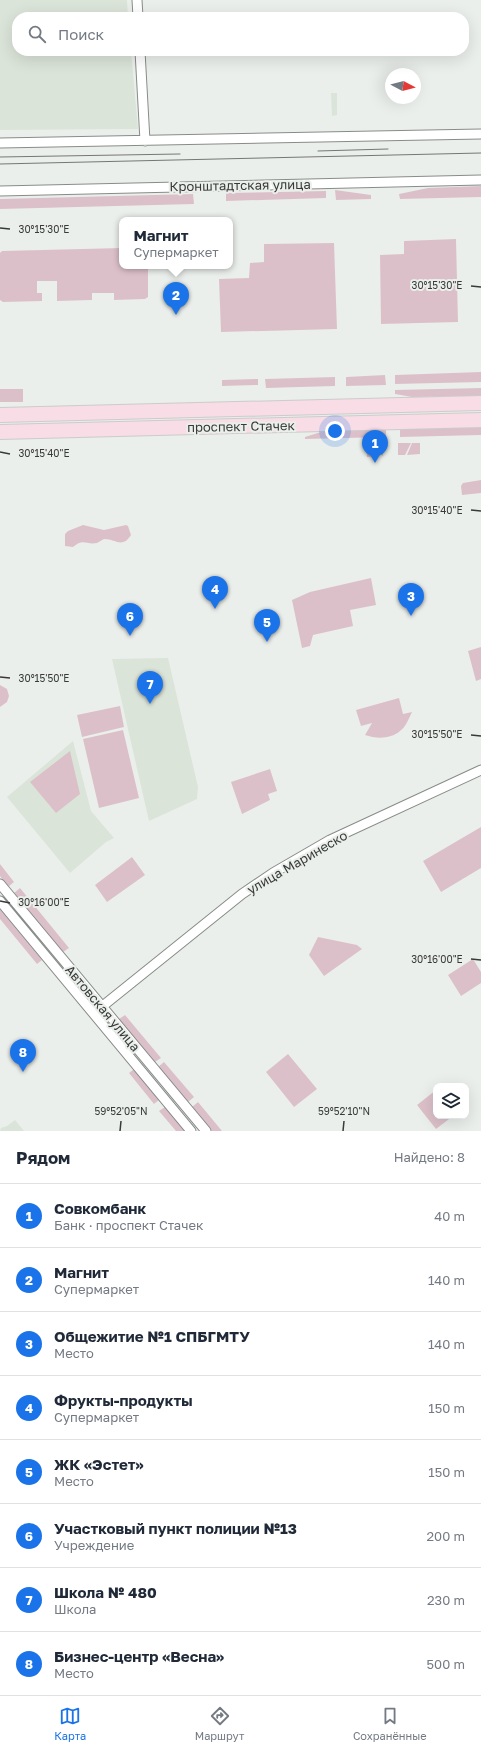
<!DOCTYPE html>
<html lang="ru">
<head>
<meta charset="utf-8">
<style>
  body { margin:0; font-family:"Golos Text",sans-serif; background:#f2f2f3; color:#1f2937 }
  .controls { position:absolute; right:12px; bottom:12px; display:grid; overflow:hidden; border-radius:8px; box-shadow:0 4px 16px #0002 }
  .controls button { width:36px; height:36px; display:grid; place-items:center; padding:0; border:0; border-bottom:1px solid #e0e1e3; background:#fff; color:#1f2937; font:20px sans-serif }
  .compass { position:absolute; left:385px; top:68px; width:36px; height:36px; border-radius:50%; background:#fff; box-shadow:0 4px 16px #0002; rotate:97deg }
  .you { position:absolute; left:335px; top:431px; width:14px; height:14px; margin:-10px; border:3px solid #fff; border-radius:50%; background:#1a73e8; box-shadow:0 0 0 6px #1a73e833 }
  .badge { display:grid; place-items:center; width:26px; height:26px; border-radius:50%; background:#1a73e8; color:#fff; font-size:13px; font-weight:700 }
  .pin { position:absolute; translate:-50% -33px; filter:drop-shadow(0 1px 2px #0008) }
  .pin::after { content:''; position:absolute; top:21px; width:14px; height:12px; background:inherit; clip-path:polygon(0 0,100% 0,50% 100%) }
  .popup { position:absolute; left:119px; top:217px; width:114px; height:52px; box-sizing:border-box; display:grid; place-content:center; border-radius:8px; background:#fff; filter:drop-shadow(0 1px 3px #0005); font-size:13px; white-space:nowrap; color:#747a83 }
  .popup b { font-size:15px; color:#1f2937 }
  .popup::after { content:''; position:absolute; left:50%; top:100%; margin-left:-8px; border:8px solid transparent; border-top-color:#fff }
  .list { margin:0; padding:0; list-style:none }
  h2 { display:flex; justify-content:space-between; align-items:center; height:52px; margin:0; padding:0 16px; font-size:17px }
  h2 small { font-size:13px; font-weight:400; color:#747a83 }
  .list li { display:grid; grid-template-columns:26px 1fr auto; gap:12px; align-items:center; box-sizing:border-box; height:64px; padding:0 16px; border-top:1px solid #e0e1e3 }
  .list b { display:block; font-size:15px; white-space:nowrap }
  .list p { margin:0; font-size:13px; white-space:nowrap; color:#747a83 }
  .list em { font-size:13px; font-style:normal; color:#747a83 }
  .icon { flex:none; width:22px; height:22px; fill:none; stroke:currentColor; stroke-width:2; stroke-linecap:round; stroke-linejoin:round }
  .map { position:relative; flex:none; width:481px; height:1131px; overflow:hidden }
  .search { position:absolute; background:#fff; box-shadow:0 4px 16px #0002; left:12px; right:12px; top:12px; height:44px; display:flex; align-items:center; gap:10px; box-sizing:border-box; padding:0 14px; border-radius:16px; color:#747a83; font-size:15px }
  .sheet { height:564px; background:#fff }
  nav { display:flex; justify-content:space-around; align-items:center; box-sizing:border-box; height:56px; border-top:1px solid #e0e1e3; background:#fff; font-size:11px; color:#747a83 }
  nav a { display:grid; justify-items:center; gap:2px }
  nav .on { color:#1a73e8 }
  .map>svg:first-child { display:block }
  .built { fill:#dbe4d9 }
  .green { fill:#dcc0c9 }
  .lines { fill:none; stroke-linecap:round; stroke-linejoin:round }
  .street-casing { stroke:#888c88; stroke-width:11 }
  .primary-casing { stroke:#cbcccb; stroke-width:16 }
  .street { stroke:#fff; stroke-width:9 }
  .primary { stroke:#f8dce6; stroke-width:14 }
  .tram { stroke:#757775; stroke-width:1 }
  .ticks { fill:none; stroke:#383a38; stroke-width:1.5 }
  .labels { text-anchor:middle; stroke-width:4; stroke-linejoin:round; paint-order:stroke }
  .street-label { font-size:13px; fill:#383a38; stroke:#ebefeb }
  .ticks-label { font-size:10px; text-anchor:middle; fill:#383a38; stroke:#ebefeb; stroke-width:4; stroke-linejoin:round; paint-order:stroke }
</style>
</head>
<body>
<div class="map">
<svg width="481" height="1131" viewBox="0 0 481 1131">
  <rect width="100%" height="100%" fill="#ebefeb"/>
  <!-- built -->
  <path class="built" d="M0,0h127l1,17h-111v34h114l7,78 -138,1z
    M331,93h6v22l-5,1z
    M168,658l30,129 -1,12 -48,22 -37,-162z
    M73,741l18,70 23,27 -8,4 -36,31 -63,-76z
    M15,1120l9,11h-24l1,-3 6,-2z"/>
  <!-- green -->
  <path class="green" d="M481,186v11l-81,2 -1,-5 29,-6z
    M335,190l36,5v4l-35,1z
    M326,191v7l-100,3v-8z
    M193,194l1,10 -194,5v-10z
    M456,239l2,83 -77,2 -1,-69 24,-1v-13z
    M334,243l3,86 -116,3 -2,-53 30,-1 1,-15 14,-1v-18z
    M122,248v18h26v31l-3,2 -31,1v-7h-22v7l-35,1v-20h-20v12h5v8l-39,1 -3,-2v-47l2,-2z
    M481,372v10l-86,2v-9z
    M385,375l1,10 -40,1v-9z
    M335,377v9l-69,2 -1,-9z
    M258,379v6l-36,1v-6z
    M481,388v8l-69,1 -17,-3v-4z
    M0,389h23v13h-23z
    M481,427v8l-81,2v-8z
    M386,429v8l-81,2v-2l19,-6z
    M398,443h13l-6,12h-7z
    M412,443h8v11l-13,1z
    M366,444l14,12 -13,1z
    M369,444h14v12z
    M481,480v13l-19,2 -1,-9 2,-3z
    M83,525l21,5 22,-5 2,1 3,9c-9,14 -15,4 -27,4l-7,4c-12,2 -13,-5 -24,4l-8,-1v-12l3,-3z
    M371,578l5,27 -26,5 3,16 -40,9 -3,11 -8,2 -10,-48 18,-8z
    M481,647v32l-5,2 -8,-30z
    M0,685l7,4 2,7 -2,6 -7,5z
    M399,698l4,16 9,-2c-3,6 -6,15 -12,19 -9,8 -24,8 -35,4l7,-12 -11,3 -5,-16z
    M120,706l4,21 -42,10 -5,-22z
    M123,730l16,68 -40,10 -16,-69z
    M70,751l10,43 -24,19 -26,-31z
    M270,769l7,22 -9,3 2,6 -28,14 -11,-32z
    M481,827v41l-40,24 -18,-31z
    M132,857l13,18 -38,27 -12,-17z
    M0,864l14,18 -6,5 -8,-11z
    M20,888l49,60 -6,4 -49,-59z
    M0,909l42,51 -5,4 -37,-45z
    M318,937l39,8 5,4 -38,27 -15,-21z
    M473,959l8,13v11l-20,13 -13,-21z
    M125,1015l36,43 -6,4 -36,-43z
    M288,1054l29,35 -23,18 -28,-35z
    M164,1062l30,35 -6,5 -30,-35z
    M134,1069l25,31 -5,4 -25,-31z
    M436,1090v26h17l-17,13 -19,-24z
    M198,1102l24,29h-10l-20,-24z
    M165,1107l20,24h-9l-17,-20z"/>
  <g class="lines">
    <!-- street casing -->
    <g class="street-casing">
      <path id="street" d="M137,0l1,17
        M140,51l5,90
        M0,143l481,-9
        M0,191l481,-11
        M0,884l206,247
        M0,901l191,230
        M94,1013l148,-119 31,-21 57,-33 151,-70"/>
    </g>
    <!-- primary casing -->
    <g class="primary-casing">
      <path id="primary" d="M0,415l481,-12
        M0,432l481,-12"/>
    </g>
    <!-- street -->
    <use href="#street" class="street"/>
    <!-- primary -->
    <use href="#primary" class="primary"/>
    <!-- tram -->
    <path class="tram" d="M318,151l70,-2
      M0,157l180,-3
      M0,164l481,-11"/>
  </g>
  <!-- ticks -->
  <path class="ticks" d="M0,228l10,1M471,286l10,1M0,452l10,2M471,510l10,1M0,677l10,1M471,735l10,1M0,901l10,2M471,959l10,1M120,1131l1,-10M343,1131l1,-10"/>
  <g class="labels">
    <!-- street labels -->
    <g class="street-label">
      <text transform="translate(240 185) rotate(-1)" y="5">Кронштадтская улица</text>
      <text transform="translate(241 426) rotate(-1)" y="5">проспект Стачек</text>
      <text transform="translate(297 862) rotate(-30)" y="5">улица Маринеско</text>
      <text transform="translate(103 1008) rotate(50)" y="5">Автовская улица</text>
    </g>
  </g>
  <g class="ticks-label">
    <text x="44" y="233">30°15'30"E</text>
    <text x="437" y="289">30°15'30"E</text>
    <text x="44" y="457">30°15'40"E</text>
    <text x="437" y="514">30°15'40"E</text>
    <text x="44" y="682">30°15'50"E</text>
    <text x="437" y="738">30°15'50"E</text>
    <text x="44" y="906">30°16'00"E</text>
    <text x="437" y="963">30°16'00"E</text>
    <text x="121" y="1115">59°52'05"N</text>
    <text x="344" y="1115">59°52'10"N</text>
  </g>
</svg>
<div class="controls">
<button><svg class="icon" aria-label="layers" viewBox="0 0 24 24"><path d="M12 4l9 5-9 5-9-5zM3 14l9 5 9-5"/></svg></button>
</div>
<svg class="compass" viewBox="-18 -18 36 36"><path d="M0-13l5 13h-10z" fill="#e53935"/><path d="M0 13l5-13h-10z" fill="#747a83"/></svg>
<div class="you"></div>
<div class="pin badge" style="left:375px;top:463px">1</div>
<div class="pin badge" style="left:176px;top:315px">2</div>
<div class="popup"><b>Магнит</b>Супермаркет</div>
<div class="pin badge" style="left:411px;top:616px">3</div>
<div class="pin badge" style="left:215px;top:609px">4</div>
<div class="pin badge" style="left:267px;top:642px">5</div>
<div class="pin badge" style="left:130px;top:636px">6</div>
<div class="pin badge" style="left:150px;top:704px">7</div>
<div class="pin badge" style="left:23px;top:1072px">8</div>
<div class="search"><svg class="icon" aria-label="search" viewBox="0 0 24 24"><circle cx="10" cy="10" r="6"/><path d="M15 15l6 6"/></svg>Поиск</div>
</div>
<section class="sheet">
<h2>Рядом<small>Найдено: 8</small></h2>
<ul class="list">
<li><span class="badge">1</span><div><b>Совкомбанк</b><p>Банк · проспект Стачек</p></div><em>40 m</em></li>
<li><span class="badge">2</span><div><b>Магнит</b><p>Супермаркет</p></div><em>140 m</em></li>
<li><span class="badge">3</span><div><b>Общежитие №1 СПБГМТУ</b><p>Место</p></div><em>140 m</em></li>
<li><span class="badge">4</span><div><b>Фрукты-продукты</b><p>Супермаркет</p></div><em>150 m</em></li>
<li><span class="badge">5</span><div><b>ЖК «Эстет»</b><p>Место</p></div><em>150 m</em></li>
<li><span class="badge">6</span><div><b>Участковый пункт полиции №13</b><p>Учреждение</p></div><em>200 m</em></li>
<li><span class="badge">7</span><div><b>Школа № 480</b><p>Школа</p></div><em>230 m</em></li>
<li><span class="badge">8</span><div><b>Бизнес-центр «Весна»</b><p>Место</p></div><em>500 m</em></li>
</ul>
</section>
<nav>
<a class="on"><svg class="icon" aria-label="map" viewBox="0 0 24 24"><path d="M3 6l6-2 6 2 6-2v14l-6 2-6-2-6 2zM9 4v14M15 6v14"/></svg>Карта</a>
<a><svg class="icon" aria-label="directions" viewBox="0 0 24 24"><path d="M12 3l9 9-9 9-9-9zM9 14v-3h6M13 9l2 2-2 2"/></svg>Маршрут</a>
<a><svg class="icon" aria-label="saved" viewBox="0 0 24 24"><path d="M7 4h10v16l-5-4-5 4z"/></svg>Сохранённые</a>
</nav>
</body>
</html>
